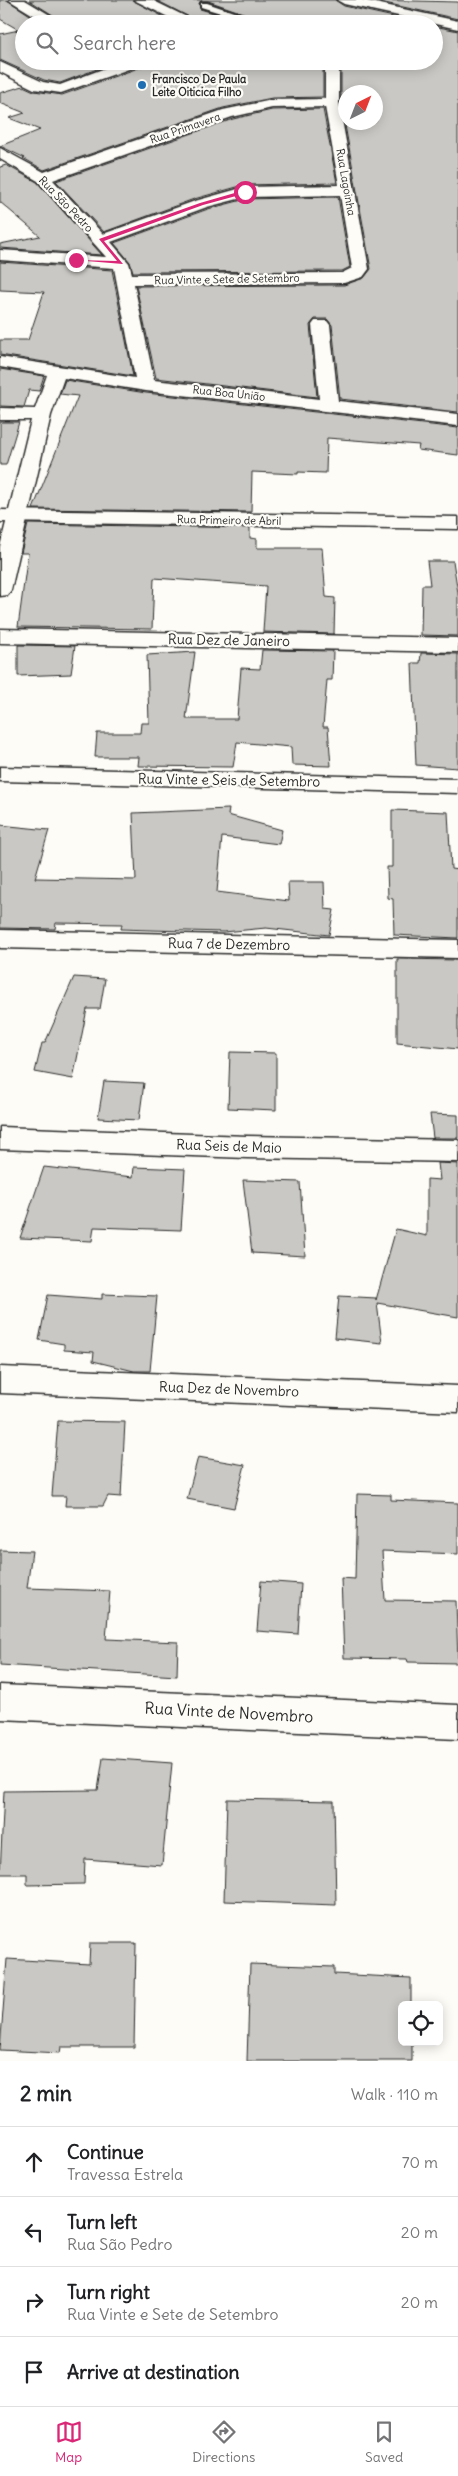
<!DOCTYPE html>
<html lang="en">
<head>
<meta charset="utf-8">
<style>
  body { margin:0; font-family:Delius,sans-serif; background:#f2f2f2; color:#202124 }
  .controls { position:absolute; right:15px; bottom:15px; display:grid; overflow:hidden; border-radius:8px; box-shadow:0 2px 12px #0003 }
  .controls button { width:45px; height:45px; display:grid; place-items:center; padding:0; border:0; border-bottom:1px solid #e0e0e0; background:#fff; color:#202124; font:25px sans-serif }
  .compass { position:absolute; left:338px; top:85px; width:45px; height:45px; border-radius:50%; background:#fff; box-shadow:0 2px 12px #0003; rotate:42deg }
  .stop { position:absolute; width:15px; height:15px; margin:-11px; border:4px solid #db2777; border-radius:50%; background:#fff }
  .stop.end { background:#db2777; border-color:#fff; box-shadow:0 1px 5px #0008 }
  .list { margin:0; padding:0; list-style:none }
  h2 { display:flex; justify-content:space-between; align-items:center; height:65px; margin:0; padding:0 20px; font-size:21px }
  h2 small { font-size:16px; font-weight:400; color:#757577 }
  .list li { display:grid; grid-template-columns:32px 1fr auto; gap:15px; align-items:center; box-sizing:border-box; height:70px; padding:0 20px; border-top:1px solid #e0e0e0 }
  .list b { display:block; font-size:19px; white-space:nowrap }
  .list p { margin:0; font-size:16px; white-space:nowrap; color:#757577 }
  .list em { font-size:16px; font-style:normal; color:#757577 }
  .icon { flex:none; width:28px; height:28px; fill:none; stroke:currentColor; stroke-width:2; stroke-linecap:round; stroke-linejoin:round }
  .map { position:relative; flex:none; width:458px; height:2061px; overflow:hidden }
  .search { position:absolute; background:#fff; box-shadow:0 2px 12px #0003; left:15px; right:15px; top:15px; height:55px; display:flex; align-items:center; gap:12px; box-sizing:border-box; padding:0 18px; border-radius:28px; color:#757577; font-size:19px }
  .sheet { height:345px; background:#fff }
  nav { display:flex; justify-content:space-around; align-items:center; box-sizing:border-box; height:70px; border-top:1px solid #e0e0e0; background:#fff; font-size:14px; color:#757577 }
  nav a { display:grid; justify-items:center; gap:2px }
  nav .on { color:#db2777 }
  .map>svg:first-child { display:block }
  .building { fill:#c9c8c4; stroke:#2b2b2b; fill-rule:evenodd }
  .lines { fill:none; stroke-linecap:round; stroke-linejoin:round }
  .lane-casing { stroke:#2b2b2b; stroke-width:4 }
  .street-casing { stroke:#2b2b2b; stroke-width:3 }
  .secondary-casing { stroke:#2b2b2b; stroke-width:3 }
  .lane { fill:#fdfcf7; fill-rule:evenodd }
  .street { fill:#fdfcf7; fill-rule:evenodd }
  .secondary { fill:#fdfcf7; fill-rule:evenodd }
  .route { fill:#db2777 }
  .poi-dot { fill:#1f6fb2; stroke:#fdfcf7; stroke-width:2 }
  .labels { text-anchor:middle; stroke-width:4.5; stroke-linejoin:round; paint-order:stroke }
  .far-poi-label { font-size:11px; font-weight:bold; fill:#2b2b2b; stroke:#fdfcf7; text-anchor:start }
  .far-street-label { font-size:11px; fill:#2b2b2b; stroke:#fdfcf7 }
  .street-label { font-size:14px; fill:#2b2b2b; stroke:#fdfcf7 }
  .near-street-label { font-size:16px; fill:#2b2b2b; stroke:#fdfcf7 }
</style>
</head>
<body>
<div class="map">
<svg width="458" height="2061" viewBox="0 0 458 2061">
  <rect width="100%" height="100%" fill="#fdfcf7"/>
  <filter id="ink" filterUnits="userSpaceOnUse"><feTurbulence type="fractalNoise" baseFrequency=".02" numOctaves="2"/><feDisplacementMap in="SourceGraphic" scale="10" xChannelSelector="R" yChannelSelector="G"/><feConvolveMatrix kernelMatrix="1 2 1 2 8 2 1 2 1" color-interpolation-filters="sRGB"/></filter>
  <g filter="url(#ink)">
    <!-- building -->
    <path class="building" d="M0,0h7l37,24h-20v37h94l-58,22 -16,-3 -44,-20v-26l19,-4 -19,-11z
      M29,0h103l45,24h-110z
      M156,0h179l9,6 81,18h-146l-4,-5 -26,-4 -41,-14h-7l-2,2 1,6 34,10 -5,5h-26z
      M371,0l87,2v17z
      M434,26l24,5v381l-118,-13 -8,-74 -5,-6h-12l-5,6 7,72 -161,-19 -20,-92 208,-1 20,-7 7,-9 -30,-166v-42h93zM346,92h30v30h-30z
      M147,61h176v36l-51,1 -49,10 -179,62 -21,-12h2l-25,-12 40,-16 -31,-12 16,-5 -25,-10v-10l23,-7 11,5 28,4 82,-29z
      M323,109l14,74 -93,2 -50,14 -90,33 -48,-51 177,-62 39,-9z
      M6,165l31,17 65,73 -102,-7v-4l40,-8 -40,-34v-35z
      M338,197l12,70 -8,4 -209,1 -3,-10 -16,-19 94,-34 38,-10z
      M0,262l112,8 21,106 -133,-21v-15h28l16,-48 -44,-2z
      M0,369l44,7 -5,15 -10,-1 -5,17 -24,-1z
      M65,380l81,13 312,35v27l-40,-5 1,-5 -92,-7 -1,35 -28,-1v2l-46,-2 -1,40 -218,-3 45,-113 -18,-2z
      M0,422h19l-13,43h-6z
      M28,524l222,4v10l7,1v9h65l4,49 9,1 -1,36 -71,-2 3,-46 -112,-8 -2,51 -134,-2 10,-74h-7z
      M427,561h26l5,32v43l-37,-1 1,-50h8z
      M18,645l57,1 -4,28 -53,2z
      M262,650l71,1 -1,29h-5l-4,47h5l3,39 -39,-1 -1,-18 -54,-5 -4,25 -95,-1 1,-9h-44l2,-24h43l1,-10h8l-2,-68 48,-3 -9,67h51l4,-51 19,1z
      M421,653l37,1v114l-42,-3 -4,-102h8z
      M229,809l-1,6 54,15 -3,14 -57,-7 -5,55 72,9 -1,-19h36l1,27 9,1 -5,25 -63,-7 -42,4 -73,-2 -30,-1 1,-5 -66,-1 -1,6 -55,-1v-103l49,5 -14,48 101,2 -3,-67z
      M392,810l56,2 3,57 7,1v68l-64,-3 -1,-36 -5,-1 -1,-31h5z
      M397,959l61,1v89l-61,-6z
      M74,977l31,2 -5,30h-13l-14,70 -38,-7 7,-29h3z
      M230,1052l46,1v57l-48,-2z
      M104,1081l40,2 -5,37 -41,-2z
      M430,1114l28,1v23h-25z
      M438,1163l20,1v153l-81,-14 5,40 -47,-5 4,-42 37,2v2l20,-71 31,7v-57l13,1z
      M44,1167l89,10 1,-10 51,2 -4,61 -87,-3 -2,14 -72,-3z
      M243,1180l57,2 5,74 -53,-3z
      M102,1294l55,2 -7,75h-16l-41,-10 1,-9 -30,-2v-6l-25,-4 9,-45 54,4z
      M58,1421l67,1 -4,75 -13,-1 -5,10h-38l1,-10h-14z
      M198,1457l47,8 -11,43 -47,-9z
      M357,1494l34,1v5l67,3v51l-76,-3 3,49 71,1 2,62 -50,-1 -1,-3 -63,-1 -3,-80 14,1z
      M0,1550l32,1 -5,37 83,3 -4,48 72,3 -1,34 -177,-11z
      M261,1581l40,3 -3,50 -41,-3z
      M103,1758l69,5 -10,102 -77,-6 -1,25 -57,1v-11h-27l4,-83 94,-1z
      M227,1799l107,2 2,104 -112,-4z
      M90,1943h46l-2,104h-73l-1,6 -60,-3 7,-91 82,5z
      M250,1964l84,3v7l77,4v27h-9v37h10v19h-165z"/>
    <g class="lines">
      <!-- lane casing -->
      <g class="lane-casing">
        <path id="lane" d="M201,3h6l50,17 -7,2 -49,-15z"/>
      </g>
      <!-- street casing -->
      <g class="street-casing">
        <path id="street" d="M9,0h16l40,24h-17z
          M134,0h18l49,24h-19z
          M337,0h25l96,21v8l-114,-25z
          M253,16l22,5 2,3h-46l2,-3z
          M124,61h21l-2,3 -82,29 -27,-4 -34,-17v-10l43,20 17,3z
          M325,61h14v42l30,166 -6,8 -19,6 -210,1 20,96 165,19 -7,-74 3,-4h12l3,4 8,76 120,13v12l-312,-35 -82,-13 -13,37 -40,175 -3,5 -8,1v-49l31,-127h-31v-12l35,1 12,-34 -47,-8v-10l135,21 -21,-110 -114,-8v-10l106,7 -68,-76 -38,-22v-11l44,24 179,-62 49,-10 53,-1zM325,107l14,78 -94,2 -50,14 -92,33 -50,-54 179,-63 40,-9zM340,195l12,73 -10,5 -210,1 -3,-11 -18,-21 96,-35 39,-10z
          M0,629l458,9v14l-458,-9z
          M0,767l458,12v14l-458,-12z
          M0,930l458,10v18l-458,-10z
          M0,1127l247,9 211,4v22l-211,-4 -247,-9z
          M0,1367l458,19v26l-458,-19z
          M0,1685l458,20v34l-458,-20z"/>
      </g>
      <!-- secondary casing -->
      <g class="secondary-casing">
        <path id="secondary" d="M0,510l458,7v12l-458,-7z"/>
      </g>
      <!-- lane -->
      <use href="#lane" class="lane"/>
      <!-- street -->
      <use href="#street" class="street"/>
      <!-- secondary -->
      <use href="#secondary" class="secondary"/>
    </g>
  </g>
  <!-- route -->
  <path class="route" d="M245,190l2,3 -44,12 -99,36 19,23 -49,-4 43,1 -18,-22 101,-36z"/>
  <!-- markers -->
  <circle class="poi-dot" cx="142" cy="85" r="5"/>
  <g class="labels">
    <!-- far-poi labels -->
    <g class="far-poi-label">
      <text x="152" y="83">Francisco De Paula<tspan x="152" dy="13">Leite Oiticica Filho</tspan></text>
    </g>
    <!-- far-street labels -->
    <g class="far-street-label">
      <text transform="translate(185 128) rotate(-19)" y="4">Rua Primavera</text>
      <text transform="translate(346 182) rotate(80)" y="4">Rua Lagoinha</text>
      <text transform="translate(66 204) rotate(46)" y="4">Rua São Pedro</text>
      <text transform="translate(227 279) rotate(-1)" y="4">Rua Vinte e Sete de Setembro</text>
      <text transform="translate(229 393) rotate(6)" y="4">Rua Boa União</text>
      <text transform="translate(229 520) rotate(1)" y="4">Rua Primeiro de Abril</text>
    </g>
    <!-- street labels -->
    <g class="street-label">
      <text transform="translate(229 640) rotate(1)" y="5">Rua Dez de Janeiro</text>
      <text transform="translate(229 780) rotate(1)" y="5">Rua Vinte e Seis de Setembro</text>
      <text transform="translate(229 944) rotate(1)" y="5">Rua 7 de Dezembro</text>
      <text transform="translate(229 1146) rotate(2)" y="5">Rua Seis de Maio</text>
      <text transform="translate(229 1389) rotate(2)" y="5">Rua Dez de Novembro</text>
    </g>
    <!-- near-street labels -->
    <g class="near-street-label">
      <text transform="translate(229 1712) rotate(3)" y="6">Rua Vinte de Novembro</text>
    </g>
  </g>
</svg>
<div class="controls">
<button><svg class="icon" aria-label="locate" viewBox="0 0 24 24"><circle cx="12" cy="12" r="6"/><path d="M12 2v4M12 18v4M2 12h4M18 12h4"/></svg></button>
</div>
<svg class="compass" viewBox="-18 -18 36 36"><path d="M0-13l5 13h-10z" fill="#e53935"/><path d="M0 13l5-13h-10z" fill="#757577"/></svg>
<div class="stop" style="left:245px;top:192px"></div>
<div class="stop end" style="left:76px;top:260px"></div>
<div class="search"><svg class="icon" aria-label="search" viewBox="0 0 24 24"><circle cx="10" cy="10" r="6"/><path d="M15 15l6 6"/></svg>Search here</div>
</div>
<section class="sheet">
<h2>2 min<small>Walk · 110 m</small></h2>
<ul class="list">
<li><svg class="icon" aria-label="ahead" viewBox="0 0 24 24"><path d="M12 20V5M6 11l6-6 6 6"/></svg><div><b>Continue</b><p>Travessa Estrela</p></div><em>70 m</em></li>
<li><svg class="icon" aria-label="left" viewBox="0 0 24 24"><path d="M17 20v-9H6M10 6l-5 5 5 5"/></svg><div><b>Turn left</b><p>Rua São Pedro</p></div><em>20 m</em></li>
<li><svg class="icon" aria-label="right" viewBox="0 0 24 24"><path d="M7 20v-9h11M14 6l5 5-5 5"/></svg><div><b>Turn right</b><p>Rua Vinte e Sete de Setembro</p></div><em>20 m</em></li>
<li><svg class="icon" aria-label="arrive" viewBox="0 0 24 24"><path d="M6 21V4h12l-3 4 3 4H6"/></svg><div><b>Arrive at destination</b></div></li>
</ul>
</section>
<nav>
<a class="on"><svg class="icon" aria-label="map" viewBox="0 0 24 24"><path d="M3 6l6-2 6 2 6-2v14l-6 2-6-2-6 2zM9 4v14M15 6v14"/></svg>Map</a>
<a><svg class="icon" aria-label="directions" viewBox="0 0 24 24"><path d="M12 3l9 9-9 9-9-9zM9 14v-3h6M13 9l2 2-2 2"/></svg>Directions</a>
<a><svg class="icon" aria-label="saved" viewBox="0 0 24 24"><path d="M7 4h10v16l-5-4-5 4z"/></svg>Saved</a>
</nav>
</body>
</html>
